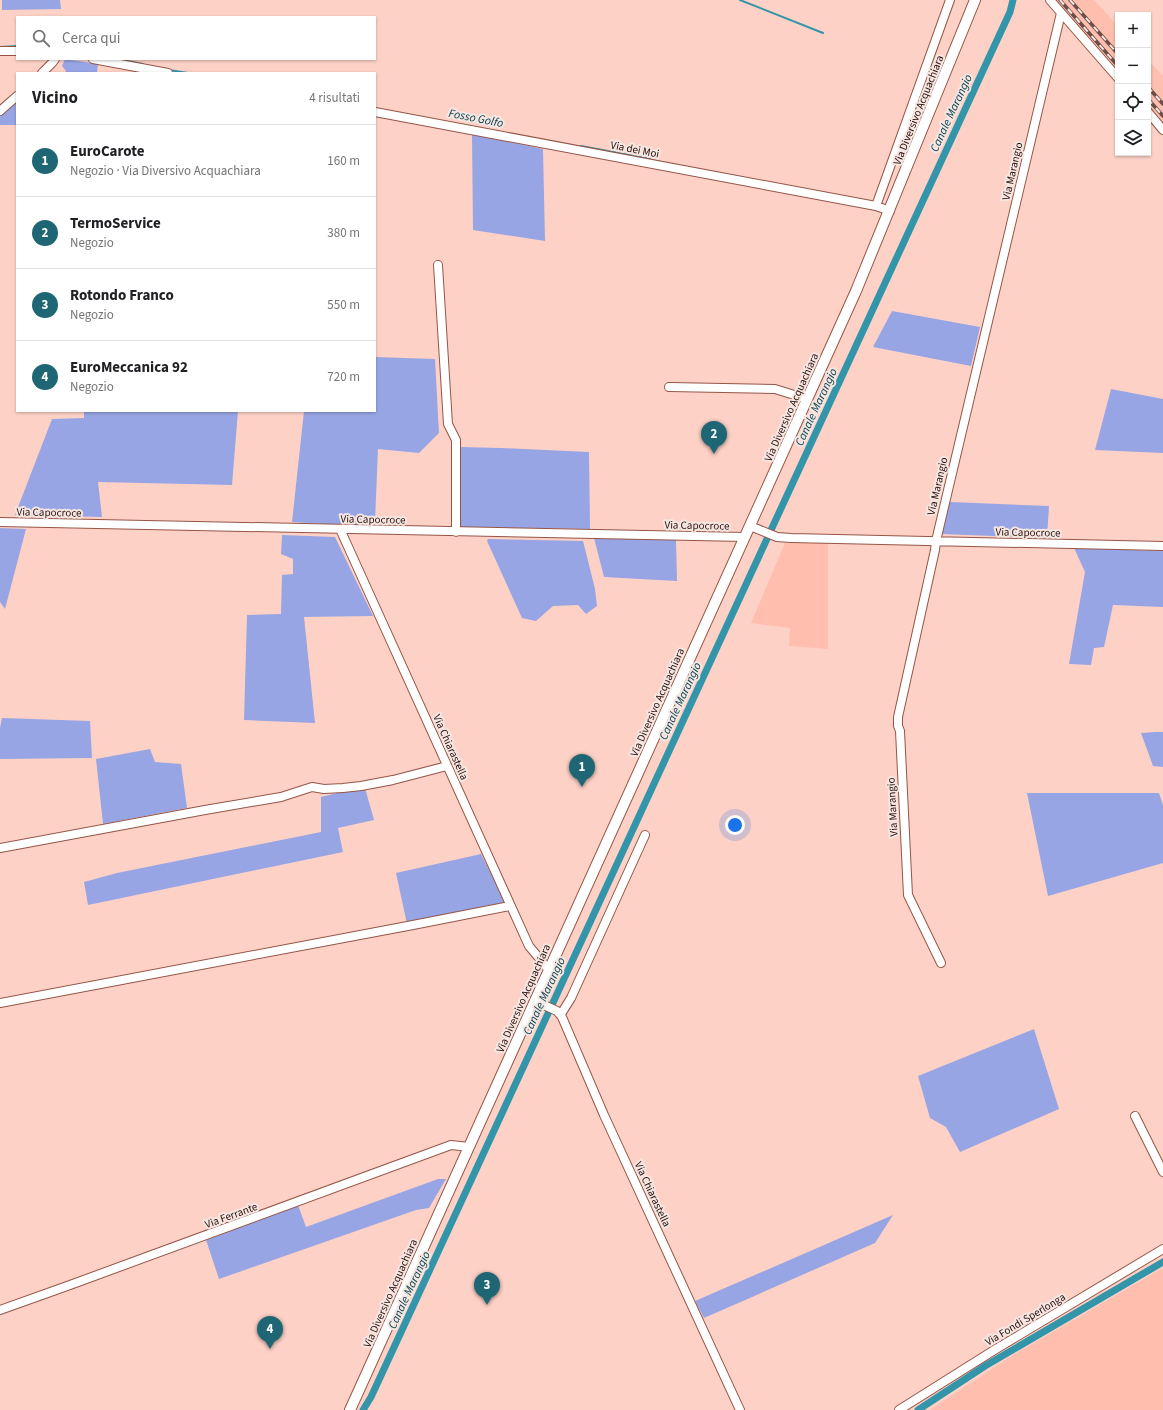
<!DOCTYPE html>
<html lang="it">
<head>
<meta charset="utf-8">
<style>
  body { margin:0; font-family:"Source Sans 3",sans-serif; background:#f2f2f2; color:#202124 }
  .controls { position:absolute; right:12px; top:12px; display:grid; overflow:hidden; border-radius:0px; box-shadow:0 1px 3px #0004 }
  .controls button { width:36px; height:36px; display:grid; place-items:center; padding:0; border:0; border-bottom:1px solid #e0e0e0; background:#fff; color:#202124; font:20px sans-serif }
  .you { position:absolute; left:735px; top:825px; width:14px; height:14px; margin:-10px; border:3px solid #fff; border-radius:50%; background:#1a73e8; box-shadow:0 0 0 6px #1a73e833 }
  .badge { display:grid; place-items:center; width:26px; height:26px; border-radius:50%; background:#1e6674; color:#fff; font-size:13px; font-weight:700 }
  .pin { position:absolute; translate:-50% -33px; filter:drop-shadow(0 1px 2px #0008) }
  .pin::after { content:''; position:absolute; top:21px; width:14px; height:12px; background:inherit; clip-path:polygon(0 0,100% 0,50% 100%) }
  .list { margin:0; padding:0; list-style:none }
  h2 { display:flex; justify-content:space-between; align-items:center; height:52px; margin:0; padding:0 16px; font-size:17px }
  h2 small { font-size:13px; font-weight:400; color:#757577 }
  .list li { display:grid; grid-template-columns:26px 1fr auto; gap:12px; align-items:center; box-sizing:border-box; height:72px; padding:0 16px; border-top:1px solid #e0e0e0 }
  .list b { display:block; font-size:15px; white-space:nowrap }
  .list p { margin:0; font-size:13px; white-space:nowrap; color:#757577 }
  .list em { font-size:13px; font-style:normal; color:#757577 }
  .icon { flex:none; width:22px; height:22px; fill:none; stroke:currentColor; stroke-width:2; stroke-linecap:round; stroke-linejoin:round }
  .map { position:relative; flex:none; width:1163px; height:1410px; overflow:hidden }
  .search { position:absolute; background:#fff; box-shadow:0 1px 3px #0004; left:16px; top:16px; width:360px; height:44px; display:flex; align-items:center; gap:10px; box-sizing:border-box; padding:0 14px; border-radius:0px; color:#757577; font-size:15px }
  .panel { position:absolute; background:#fff; box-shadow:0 1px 3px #0004; left:16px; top:72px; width:360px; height:340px; border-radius:0px }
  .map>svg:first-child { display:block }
  .built { fill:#ffbeae }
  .green { fill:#97a5e4 }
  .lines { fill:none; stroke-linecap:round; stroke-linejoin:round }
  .stream { stroke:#3295a9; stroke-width:2 }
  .canal { stroke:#3295a9; stroke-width:7 }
  .minor-casing { stroke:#955546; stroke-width:10 }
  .major-casing { stroke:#955546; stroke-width:12 }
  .minor { stroke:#fff; stroke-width:8 }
  .major { stroke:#fff; stroke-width:10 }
  .rail-casing { stroke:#6e4f47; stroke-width:3.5 }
  .rail { stroke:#f5e6e2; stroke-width:2; stroke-dasharray:6; stroke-linecap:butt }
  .labels { text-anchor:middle; stroke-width:4; stroke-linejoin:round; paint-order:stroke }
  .street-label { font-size:11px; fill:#280f09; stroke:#f5e6e2 }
  .water-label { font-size:12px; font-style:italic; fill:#08444f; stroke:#f5e6e2 }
</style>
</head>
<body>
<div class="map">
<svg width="1163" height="1410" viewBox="0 0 1163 1410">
  <rect width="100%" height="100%" fill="#fed1c6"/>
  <!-- built -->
  <path class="built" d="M1053,0h41l24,26v48z
    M1148,60l15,16v49l-15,-17z
    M828,542v107l-39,-3 1,-18 -39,-5 34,-80z
    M1163,1268v142h-233l80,-53z"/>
  <!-- green -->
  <path class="green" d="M2,0h58l1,9 -59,1z
    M65,59l33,5 -1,9h-32l1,-2 -4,-5z
    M17,100v25h-17v-9z
    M472,134l71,15 2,92 -72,-11z
    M892,311l88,16 -9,39 -98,-19z
    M375,357l60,2 4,74 -20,20 -41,-4 -3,73 -2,5 -81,-5 12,-111h71z
    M1111,389l52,10v54l-68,-3z
    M84,411h154l-6,74 -134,-3 4,35 -87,-2 37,-96 32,-1z
    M461,447l40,1 88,4 1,77 -129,-2z
    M950,502l99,4 -2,32 -105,-4z
    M0,528l26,1 -21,80 -5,-7z
    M282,535l53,2 38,79 -69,1 11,106 -71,-3 3,-105 34,-1 1,-39 11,-1v-15l-12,-5z
    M594,538l82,2 1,41 -73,-4z
    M488,539l95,2 12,48 2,17 -11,8 -8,-9 -25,1 -17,15 -14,-3 -35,-77z
    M1074,548l89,3v56l-50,-2 -9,42 -10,1 -3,17 -22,-1 16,-92z
    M2,718l88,3 2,37 -92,1v-31z
    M1156,732h7v35l-10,-1 -12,-33z
    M150,749l5,13 26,2 6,44 -84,16 -7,-65z
    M365,788l9,32 -36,8 5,24 -255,53 -4,-23 33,-9 204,-41v-35l20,-5z
    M1027,793h132l4,12v58l-115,33z
    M481,854l24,48 -3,3 -95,19 -11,-51z
    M1034,1029l25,80 -99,43 -14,-25 -16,-9 -12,-42z
    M438,1179h8l-17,29 -13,2 -197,69 -13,-39 92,-35 8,22z
    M893,1215l-18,28 -171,75 -9,-17z"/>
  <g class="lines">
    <!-- stream -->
    <path class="stream" d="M740,0l83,33
      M0,47l17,-1
      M117,59l26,5
      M169,70l19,3
      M581,146l69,13"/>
    <!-- canal -->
    <path class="canal" d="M363,1410l8,-13 31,-67 608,-1318 3,-12
      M918,1410l67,-44 178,-104"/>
    <!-- minor casing -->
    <g class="minor-casing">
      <path id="minor" d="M1050,0l68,78
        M0,51h17
        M93,59l75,14
        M42,73l10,-10 3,-4
        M0,111l17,-15
        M375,112l501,94 14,5
        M1148,112l15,18
        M876,206l74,-206
        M438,265l10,159 8,16v92
        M669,387l106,2 32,10
        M0,522l745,15
        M750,526l27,11 14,1 372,8
        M340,529l189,417 20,24
        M0,848l205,-38 76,-13 31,-10 12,2 19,-1 18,-2 32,-6 54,-14
        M941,963l-33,-68 -8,-164 -2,-5v-9l37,-167 1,-9 125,-528
        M535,1001l22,10 5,6 42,98 136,295
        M0,1003l413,-78 97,-19
        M561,1014l10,-16 74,-163
        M1135,1116l28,56
        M0,1310l70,-25 381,-140 18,2
        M899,1410l97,-61 167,-100"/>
    </g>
    <!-- major casing -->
    <g class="major-casing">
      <path id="major" d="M350,1410l506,-1119 119,-291"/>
    </g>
    <!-- minor -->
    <use href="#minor" class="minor"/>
    <!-- major -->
    <use href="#major" class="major"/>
    <!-- rail casing -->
    <g class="rail-casing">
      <path id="rail" d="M1060,0l58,66
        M1070,0l48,54
        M1148,87l15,17
        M1148,99l15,17"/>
    </g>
    <!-- rail -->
    <use href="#rail" class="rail"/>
  </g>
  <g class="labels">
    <!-- street labels -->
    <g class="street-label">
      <text transform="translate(918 110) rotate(-68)" y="4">Via Diversivo Acquachiara</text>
      <text transform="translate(635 149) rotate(11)" y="4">Via dei Moi</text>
      <text transform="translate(1012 171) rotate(-77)" y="4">Via Marangio</text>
      <text transform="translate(791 407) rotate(-66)" y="4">Via Diversivo Acquachiara</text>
      <text transform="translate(937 486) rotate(-77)" y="4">Via Marangio</text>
      <text transform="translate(49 512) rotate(1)" y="4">Via Capocroce</text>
      <text transform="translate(373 519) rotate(1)" y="4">Via Capocroce</text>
      <text transform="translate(697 525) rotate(1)" y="4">Via Capocroce</text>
      <text transform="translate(1028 532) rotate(1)" y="4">Via Capocroce</text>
      <text transform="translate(657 702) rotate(-66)" y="4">Via Diversivo Acquachiara</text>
      <text transform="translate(451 747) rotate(66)" y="4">Via Chiarastella</text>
      <text transform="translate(892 807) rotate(-93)" y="4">Via Marangio</text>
      <text transform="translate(523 998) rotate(-66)" y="4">Via Diversivo Acquachiara</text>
      <text transform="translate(653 1194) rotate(65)" y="4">Via Chiarastella</text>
      <text transform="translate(231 1215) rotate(-20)" y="4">Via Ferrante</text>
      <text transform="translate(390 1293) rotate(-66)" y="4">Via Diversivo Acquachiara</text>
      <text transform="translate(1025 1319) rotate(-31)" y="4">Via Fondi Sperlonga</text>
    </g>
    <!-- water labels -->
    <g class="water-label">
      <text transform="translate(951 113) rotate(-65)" y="4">Canale Marangio</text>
      <text transform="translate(476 118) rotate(11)" y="4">Fosso Golfo</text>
      <text transform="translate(816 407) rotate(-65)" y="4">Canale Marangio</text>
      <text transform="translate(680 701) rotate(-65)" y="4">Canale Marangio</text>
      <text transform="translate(544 996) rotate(-65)" y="4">Canale Marangio</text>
      <text transform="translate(409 1290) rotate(-65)" y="4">Canale Marangio</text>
    </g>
  </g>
</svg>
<div class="controls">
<button>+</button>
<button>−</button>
<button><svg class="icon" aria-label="locate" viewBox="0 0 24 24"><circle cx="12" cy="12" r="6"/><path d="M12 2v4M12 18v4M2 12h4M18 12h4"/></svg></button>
<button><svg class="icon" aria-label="layers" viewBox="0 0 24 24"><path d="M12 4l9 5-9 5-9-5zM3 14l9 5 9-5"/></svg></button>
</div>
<div class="you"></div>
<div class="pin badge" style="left:582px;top:787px">1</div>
<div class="pin badge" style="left:714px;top:454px">2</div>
<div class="pin badge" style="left:487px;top:1305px">3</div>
<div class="pin badge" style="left:270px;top:1349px">4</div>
<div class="search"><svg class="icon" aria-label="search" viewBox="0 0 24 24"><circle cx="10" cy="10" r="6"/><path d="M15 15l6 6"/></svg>Cerca qui</div>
<section class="panel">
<h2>Vicino<small>4 risultati</small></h2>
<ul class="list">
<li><span class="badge">1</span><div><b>EuroCarote</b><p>Negozio · Via Diversivo Acquachiara</p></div><em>160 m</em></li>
<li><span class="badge">2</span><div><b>TermoService</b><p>Negozio</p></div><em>380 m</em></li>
<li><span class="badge">3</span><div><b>Rotondo Franco</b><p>Negozio</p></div><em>550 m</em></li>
<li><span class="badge">4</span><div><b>EuroMeccanica 92</b><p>Negozio</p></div><em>720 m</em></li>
</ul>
</section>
</div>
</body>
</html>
